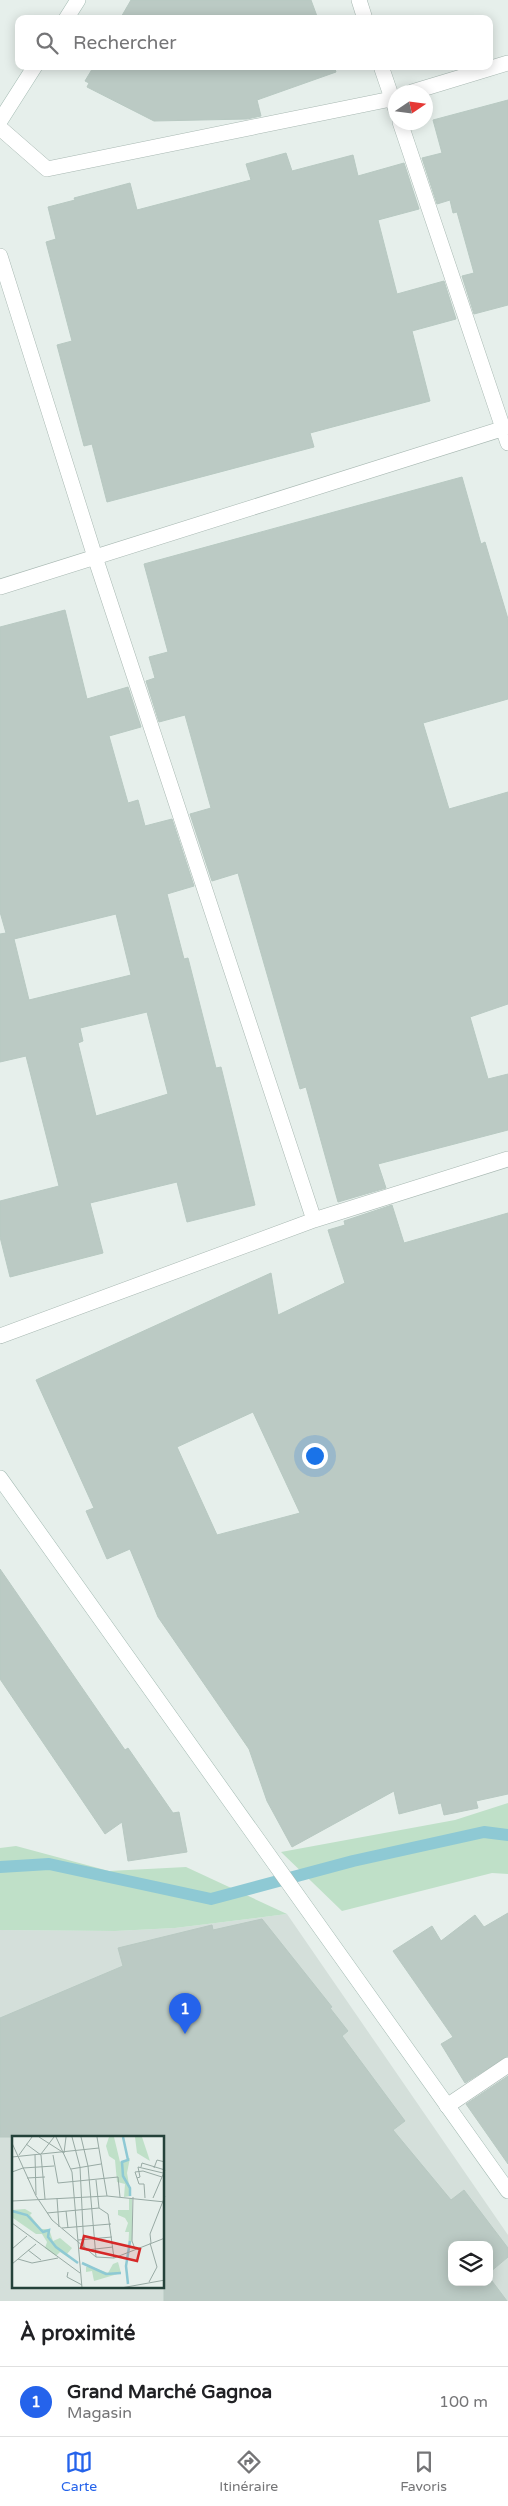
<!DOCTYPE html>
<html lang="fr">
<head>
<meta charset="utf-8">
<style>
  body { margin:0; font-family:"Varela Round",sans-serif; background:#f2f2f2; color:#202124 }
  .controls { position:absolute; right:15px; bottom:15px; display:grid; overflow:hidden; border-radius:10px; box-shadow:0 2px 12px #0003 }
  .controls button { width:45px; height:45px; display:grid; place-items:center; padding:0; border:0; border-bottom:1px solid #e0e0e0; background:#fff; color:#202124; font:25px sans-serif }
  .compass { position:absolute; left:388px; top:85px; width:45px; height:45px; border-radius:50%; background:#fff; box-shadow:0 2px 12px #0003; rotate:77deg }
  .you { position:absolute; left:314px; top:1455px; width:18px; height:18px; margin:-12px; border:4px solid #fff; border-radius:50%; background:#1a73e8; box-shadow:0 0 0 8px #1a73e833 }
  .badge { display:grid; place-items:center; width:32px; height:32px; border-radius:50%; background:#2563eb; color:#fff; font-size:16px; font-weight:700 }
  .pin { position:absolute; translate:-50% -41px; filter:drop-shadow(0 1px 2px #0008) }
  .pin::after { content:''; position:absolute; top:26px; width:18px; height:15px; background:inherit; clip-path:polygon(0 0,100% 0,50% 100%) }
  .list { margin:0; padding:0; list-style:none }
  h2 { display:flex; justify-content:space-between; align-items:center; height:65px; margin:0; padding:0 20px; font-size:21px }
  h2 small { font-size:16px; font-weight:400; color:#757577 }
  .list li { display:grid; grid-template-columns:32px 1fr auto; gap:15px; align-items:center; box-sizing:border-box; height:70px; padding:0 20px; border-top:1px solid #e0e0e0 }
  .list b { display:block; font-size:19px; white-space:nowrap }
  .list p { margin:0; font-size:16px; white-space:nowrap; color:#757577 }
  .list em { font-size:16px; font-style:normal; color:#757577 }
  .icon { flex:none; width:28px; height:28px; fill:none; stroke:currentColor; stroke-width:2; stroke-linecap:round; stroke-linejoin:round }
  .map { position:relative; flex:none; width:508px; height:2301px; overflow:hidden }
  .search { position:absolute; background:#fff; box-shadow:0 2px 12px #0003; left:15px; right:15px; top:15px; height:55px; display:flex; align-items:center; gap:12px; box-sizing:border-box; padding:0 18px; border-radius:10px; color:#757577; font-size:19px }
  .sheet { height:135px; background:#fff }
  nav { display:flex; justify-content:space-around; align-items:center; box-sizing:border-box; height:70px; border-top:1px solid #e0e0e0; background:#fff; font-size:14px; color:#757577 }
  nav a { display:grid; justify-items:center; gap:2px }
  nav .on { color:#2563eb }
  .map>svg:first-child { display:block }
  .built { fill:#d4dfda; fill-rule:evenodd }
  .green { fill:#bfe0c8 }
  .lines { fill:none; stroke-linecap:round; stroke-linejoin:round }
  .stream { stroke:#8ec9d4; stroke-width:12 }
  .building { fill:#bbcac4; stroke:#b8c9c2; fill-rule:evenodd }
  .street-casing { stroke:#a8b8b2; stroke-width:16 }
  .secondary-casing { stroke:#a4bbb3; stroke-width:16 }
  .street { stroke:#fff; stroke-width:15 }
  .secondary { stroke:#fff; stroke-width:15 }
  .inset-river { fill:none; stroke:#8ec9d4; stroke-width:2.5 }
  .inset-road { fill:none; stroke:#98aaa4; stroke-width:1 }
  .view { fill:#d62828; fill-opacity:0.15; stroke:#d62828; stroke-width:2.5 }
  .inset-edge { fill:none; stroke:#24423a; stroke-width:2.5 }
</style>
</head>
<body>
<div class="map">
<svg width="508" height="2301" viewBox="0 0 508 2301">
  <rect width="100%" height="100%" fill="#e6efeb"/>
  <!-- built -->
  <path class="built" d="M287,1914l221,321v66h-508v-371l115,1 60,-3zM14,2137h150v150h-150zM452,2245h37v37h-37z"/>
  <!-- green -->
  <path class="green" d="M508,1803v71l-16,-1 -150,38 -61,-59 174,-32z
    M16,1846l93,25 77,-4 101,47 -112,14 -60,3 -115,-1v-82z"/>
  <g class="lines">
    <!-- stream -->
    <path class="stream" d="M0,1867l49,-3 162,35 142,-38 131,-29 24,3"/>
  </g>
  <!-- building -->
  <path class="building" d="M131,0h180l7,19h-198z
    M94,66h240l2,6 -79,28 4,16 -14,3 -93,2 -67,-34 2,-4 -4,-2z
    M508,100v205l-34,9 -12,-38 12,-3 -17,-61 -4,1 -3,-13 -13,4 -15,-46 20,-5 -9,-33z
    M286,153l6,18 61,-16 5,21 46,-13 15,46 -41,11 19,74 47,-13 12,38 -44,12 18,70 -120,32 4,14 -207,55 -15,-58 -8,2 -27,-101 15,-4 -26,-99 10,-3 -8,-32 27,-7 -1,-2 56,-15 7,27 114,-30 -5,-16z
    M462,477l19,67 4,-2 23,77v80l-85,24 26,86 59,-17v212l-38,13 18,62 20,-5v56l-130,34 8,24 -48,14 -32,-115 -6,2 -62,-216 -26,8 -22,-67 21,-6 -26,-93 -26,7 -13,-41 9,-3 -6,-21 19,-5 -24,-88z
    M65,610l22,89 41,-12 13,40 -32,9 19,67 10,-3 7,26 27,-7 22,67 -27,8 17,65 4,-1 28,110 5,-1 34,138 -68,17 -10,-40 -87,21 13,50 -93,24 -10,-40v-36l59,-15 -33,-130 -26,6v-128l6,-1 -6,-21v-285zM116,914l15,61 -102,25 -15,-61zM147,1012l21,82 -72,22 -18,-73 5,-2 -3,-13z
    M392,1205l12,38 104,-30v581l-32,7 2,7 -34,7 -3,-12 -42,11 -5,-23 -102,56 -25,-46 -18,-52 -91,-132 -28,-68 -23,10 -21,-48 8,-3 -58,-128 235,-107 7,42 67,-32 -17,-53 17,-5 -1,-4zM253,1412l47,101 -83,22 -40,-88z
    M0,1569l125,181 3,-2 45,65 6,-1 8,40 -59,9 -6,-39 -17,12 -105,-155z
    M508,1913v143l-43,27 -24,-39 12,-7 -60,-86 39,-25 9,15 34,-26 9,12z
    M262,1919l70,88 -2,1 18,23 -6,5 63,85 -12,9 58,70 13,-10 44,58v9l-19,16v-28h-37v37h37v-5l18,24h-343v-164h-164v-119l123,-52 -5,-18 94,-23 1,5z
    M508,2076v88l-42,-60z"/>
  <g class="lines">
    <!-- street casing -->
    <g class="street-casing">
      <path id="street" d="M359,0l6,19
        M381,66l15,44
        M412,92l96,-29
        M400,122l108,321
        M0,128l47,41 349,-71
        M0,256l95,301 219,663
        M0,587l508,-160
        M0,1336l314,-116 194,-61
        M447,2106l61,-41"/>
    </g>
    <!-- secondary casing -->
    <g class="secondary-casing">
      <path id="secondary" d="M66,19l12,-19
        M0,121l35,-55
        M0,1478l508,713"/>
    </g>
    <!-- street -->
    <use href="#street" class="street"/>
    <!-- secondary -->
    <use href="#secondary" class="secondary"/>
  </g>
  <!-- overview -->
  <g transform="translate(12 2136)">
    <rect width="152" height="152" fill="#e6efeb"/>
    <path d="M97,1h5l6,25 10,-4 -3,15 4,23 -7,1 1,-13 -8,-2 -2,-22 -6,-4 -3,-10zM123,1h7l8,24 -13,-8zM120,62v42l-4,12 1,-20h-4l3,-9 -3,-5 -7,-3v-5h11v-11zM13,73l7,4 -2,2 11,14h8l4,12 7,-3 12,10 -5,6 12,10 -19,-12 -4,4 -11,-8 2,-6 -5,-8h-6l-23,-16 -1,-8zM106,126l3,11 -27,8 -2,-10 -6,1v-5l4,-1 18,7 5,-9z" fill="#bfe0c8"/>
    <path class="inset-river" d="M111,1l5,23 -6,2 1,14 7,12v8M0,75l15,4 16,17 6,-2 -1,7 8,10 22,16M70,127l24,11 15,-1M116,148l-2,-18 4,-25"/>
    <path class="inset-road" d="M27,1l25,16M44,1l16,35 10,116M60,1l8,30 4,82M69,1l7,29 8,91M85,1l10,59M0,7l24,53 16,24 44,37 18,1 51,-20M14,8l15,11 4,44M52,17l2,-16M29,18l13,-17M7,19l13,-18M23,19l1,40M41,19l5,28 60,-6 2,20M0,21l87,-9M129,31l1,-4 23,7M142,32l3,-8 8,2M59,33l30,-5M0,36l11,-4 31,-2M15,42l18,-1M125,42l3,-1 -2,-10 25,6M84,44l3,28M121,61l-1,44 3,8M45,62l2,29M133,62l-1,-14h-5l-4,-12 8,-1 19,6M141,62l12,-28M0,65l95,-5 58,6M54,75l2,17M35,77l52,-5 9,6 6,44M0,87l68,50M50,92l49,-4M66,104l34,-3M139,107l-1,-9 15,-38M0,113l15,-13M16,114l13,10M74,114l27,-3M6,123l14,4 26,-5M0,128l24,-20M56,136l-1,5 15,8M137,146l8,-15 -7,-24M109,152l44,-8"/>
    <path class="view" d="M72,100l56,13 -3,12 -56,-13z"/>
    <rect width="152" height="152" class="inset-edge"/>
  </g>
</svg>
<div class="controls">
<button><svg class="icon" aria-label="layers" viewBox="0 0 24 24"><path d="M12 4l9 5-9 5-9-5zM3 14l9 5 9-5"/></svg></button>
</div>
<svg class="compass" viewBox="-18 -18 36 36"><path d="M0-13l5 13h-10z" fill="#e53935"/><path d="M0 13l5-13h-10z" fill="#757577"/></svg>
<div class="you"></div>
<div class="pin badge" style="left:185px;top:2034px">1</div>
<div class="search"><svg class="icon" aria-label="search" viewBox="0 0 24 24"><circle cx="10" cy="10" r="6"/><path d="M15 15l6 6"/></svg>Rechercher</div>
</div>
<section class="sheet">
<h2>À proximité<small></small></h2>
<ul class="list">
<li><span class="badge">1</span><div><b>Grand Marché Gagnoa</b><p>Magasin</p></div><em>100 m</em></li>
</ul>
</section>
<nav>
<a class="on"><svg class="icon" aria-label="map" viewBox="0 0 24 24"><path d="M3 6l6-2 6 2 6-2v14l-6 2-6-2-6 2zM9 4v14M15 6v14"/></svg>Carte</a>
<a><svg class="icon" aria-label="directions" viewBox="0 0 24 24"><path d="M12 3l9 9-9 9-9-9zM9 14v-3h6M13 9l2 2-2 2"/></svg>Itinéraire</a>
<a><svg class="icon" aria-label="saved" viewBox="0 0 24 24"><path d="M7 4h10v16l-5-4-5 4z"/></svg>Favoris</a>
</nav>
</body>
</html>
